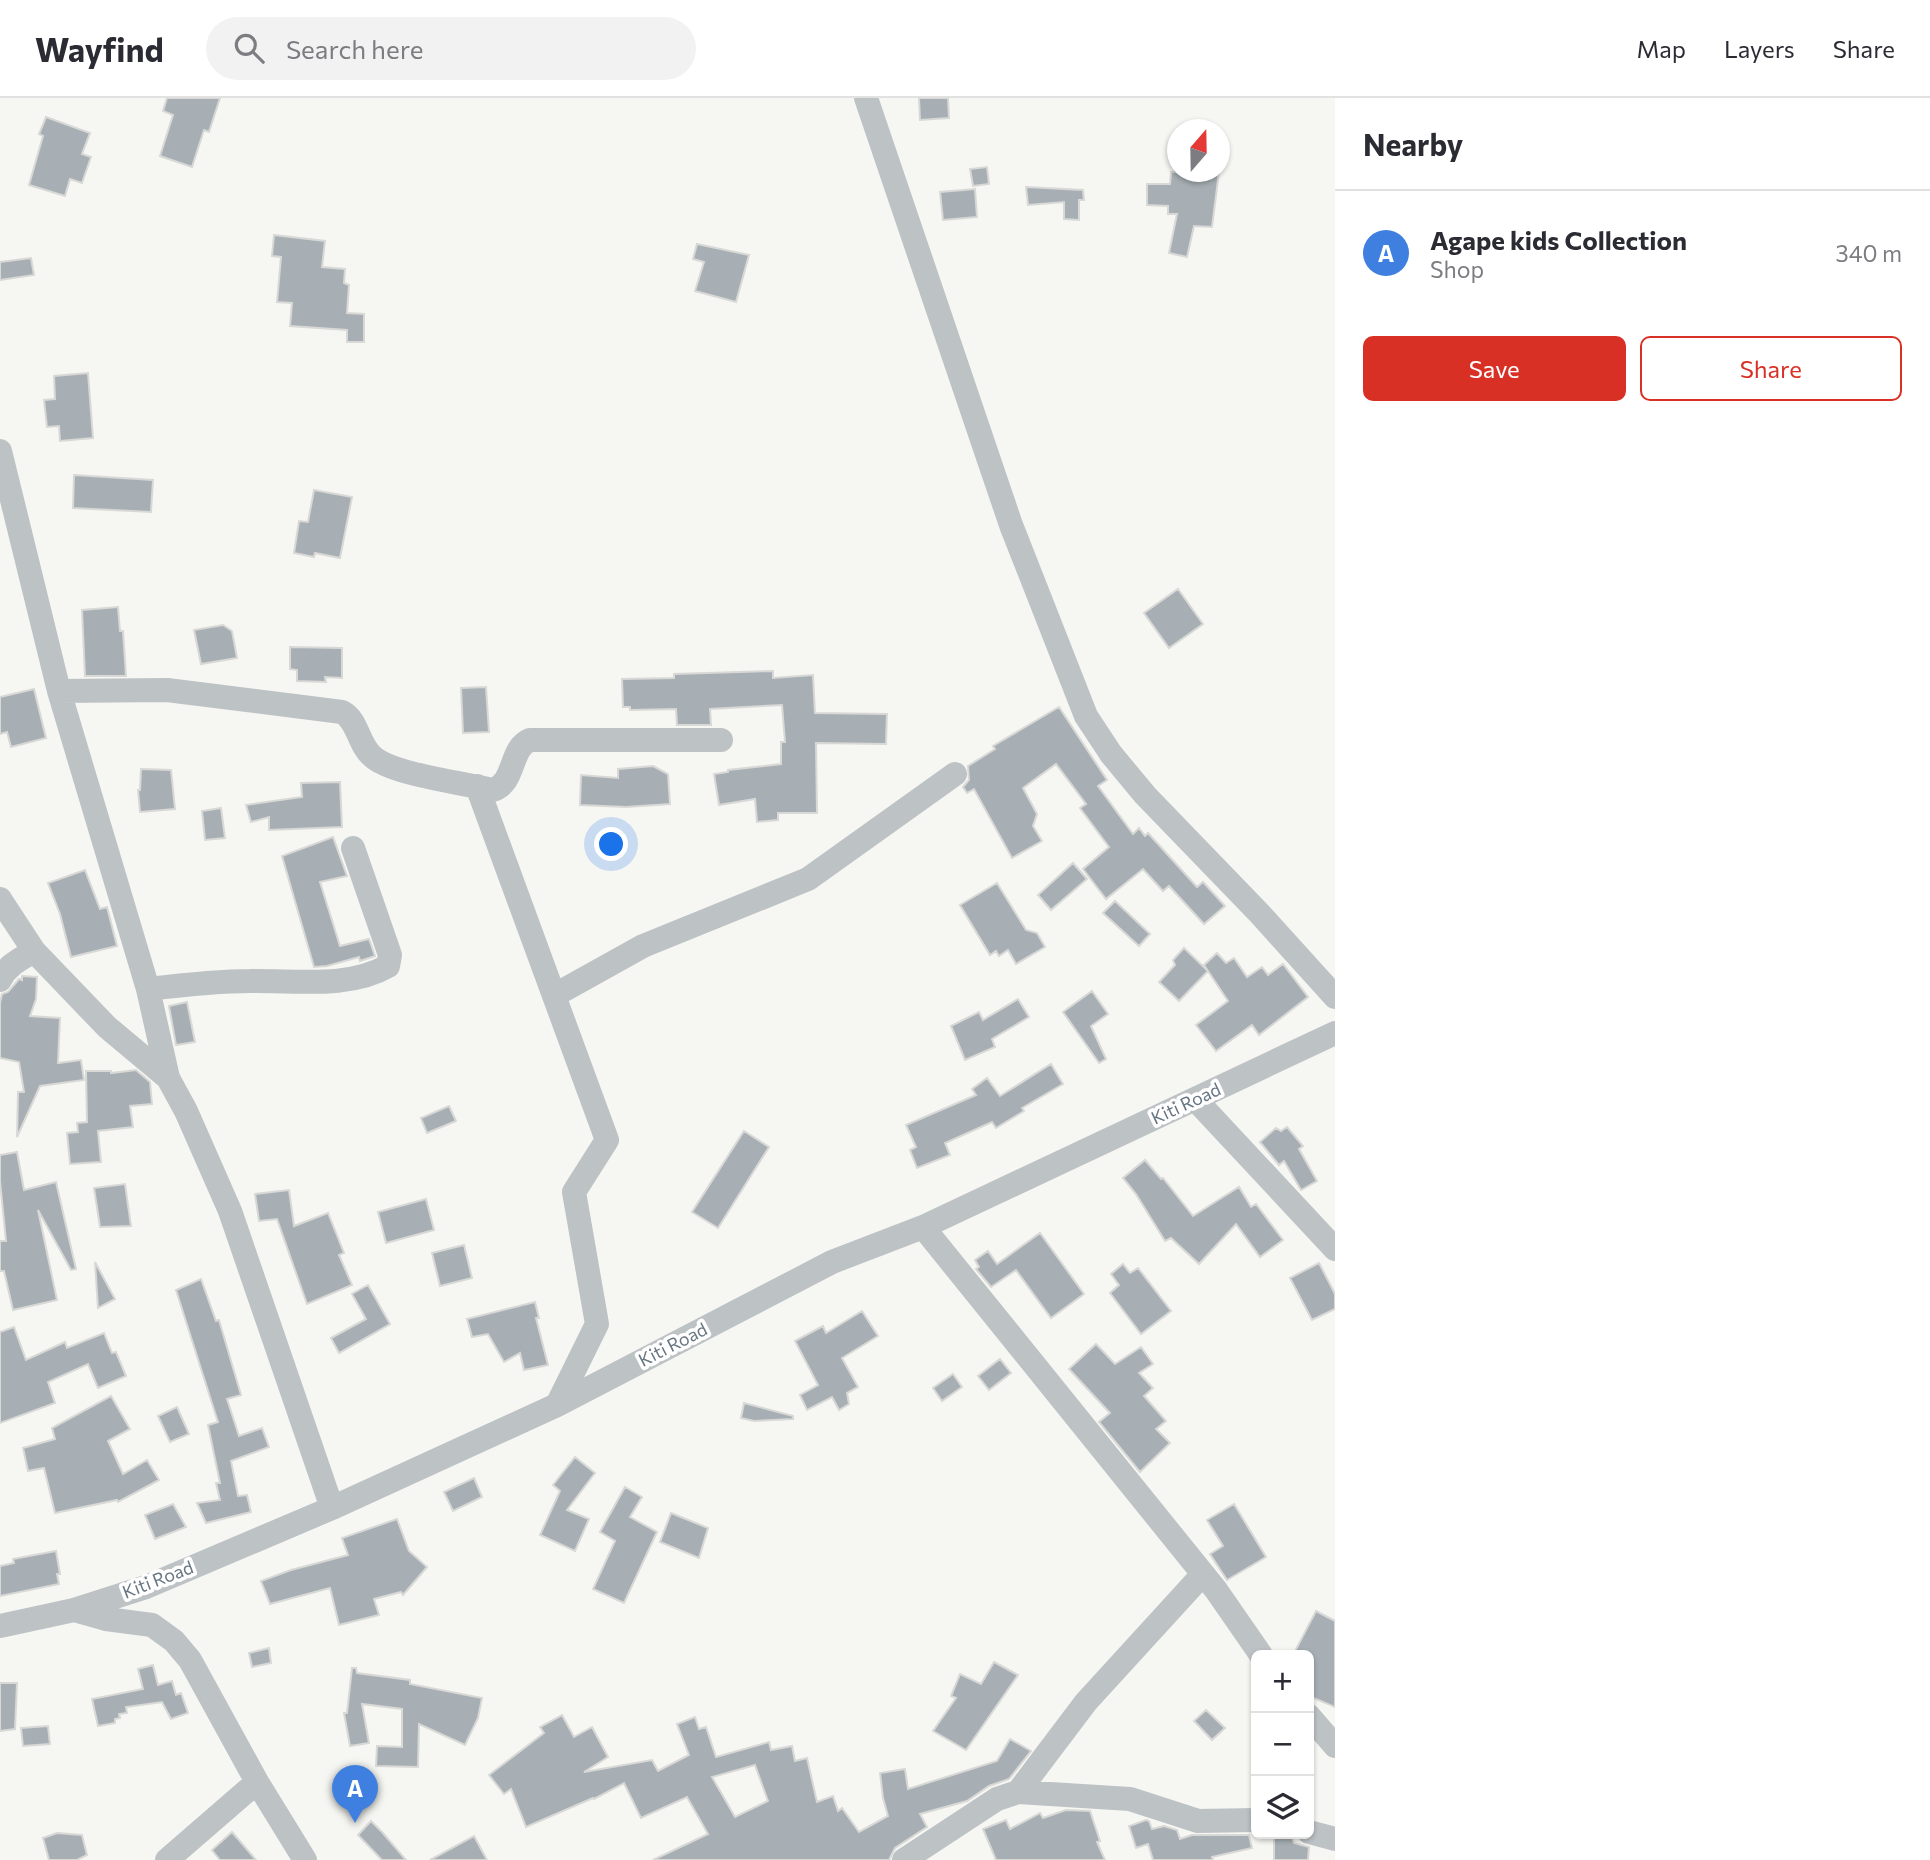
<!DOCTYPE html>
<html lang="en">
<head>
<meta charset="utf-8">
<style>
  body { margin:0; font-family:Commissioner,sans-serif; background:#f2f2f3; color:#2b2b33 }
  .controls { position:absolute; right:21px; bottom:21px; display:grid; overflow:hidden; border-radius:10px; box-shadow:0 2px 5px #0004 }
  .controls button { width:63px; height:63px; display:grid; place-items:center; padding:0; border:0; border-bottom:2px solid #e1e1e2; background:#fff; color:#2b2b33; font:35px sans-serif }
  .compass { position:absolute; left:1167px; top:21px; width:63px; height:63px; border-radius:50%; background:#fff; box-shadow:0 2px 5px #0004; rotate:20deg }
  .you { position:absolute; left:612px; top:747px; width:24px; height:24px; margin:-18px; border:5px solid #fff; border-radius:50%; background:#1a73e8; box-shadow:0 0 0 10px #1a73e833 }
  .badge { display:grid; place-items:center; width:46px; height:46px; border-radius:50%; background:#d93025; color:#fff; font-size:23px; font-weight:700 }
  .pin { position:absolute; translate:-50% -58px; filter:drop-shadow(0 2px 4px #0008) }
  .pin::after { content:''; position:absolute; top:37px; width:24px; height:21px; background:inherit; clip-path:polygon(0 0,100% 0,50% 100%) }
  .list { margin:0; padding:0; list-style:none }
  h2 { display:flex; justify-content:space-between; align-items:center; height:91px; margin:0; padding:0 28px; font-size:30px }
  h2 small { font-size:23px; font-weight:400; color:#7c7c81 }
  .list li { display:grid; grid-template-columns:46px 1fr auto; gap:21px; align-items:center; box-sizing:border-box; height:126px; padding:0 28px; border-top:2px solid #e1e1e2 }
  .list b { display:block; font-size:26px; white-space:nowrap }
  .list p { margin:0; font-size:23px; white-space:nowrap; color:#7c7c81 }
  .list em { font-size:23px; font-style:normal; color:#7c7c81 }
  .actions { display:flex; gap:14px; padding:21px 28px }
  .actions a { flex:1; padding:16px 0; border:2px solid #d93025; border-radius:10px; text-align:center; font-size:24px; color:#d93025 }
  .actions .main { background:#d93025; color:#fff }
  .icon { flex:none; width:38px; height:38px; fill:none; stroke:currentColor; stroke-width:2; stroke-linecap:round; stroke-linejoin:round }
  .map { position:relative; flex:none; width:1335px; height:1762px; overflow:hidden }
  header { display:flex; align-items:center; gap:42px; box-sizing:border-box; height:98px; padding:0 35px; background:#fff; border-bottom:2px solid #e1e1e2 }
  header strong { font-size:33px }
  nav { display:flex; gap:38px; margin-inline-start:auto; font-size:24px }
  .search { width:490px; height:63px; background:#f2f2f3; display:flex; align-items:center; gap:18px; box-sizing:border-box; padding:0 24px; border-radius:38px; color:#7c7c81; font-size:26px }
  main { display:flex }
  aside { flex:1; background:#fff }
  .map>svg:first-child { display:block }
  .building { fill:#a7afb4; stroke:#d8d8d6; stroke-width:2; fill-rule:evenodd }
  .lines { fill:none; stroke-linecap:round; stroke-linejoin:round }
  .minor { stroke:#bdc2c5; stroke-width:24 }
  .labels { text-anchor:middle; stroke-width:7; stroke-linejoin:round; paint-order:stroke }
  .street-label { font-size:18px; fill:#677682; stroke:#fff }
</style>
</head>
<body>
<header>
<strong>Wayfind</strong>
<div class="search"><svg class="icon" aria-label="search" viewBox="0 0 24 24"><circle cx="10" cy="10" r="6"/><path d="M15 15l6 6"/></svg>Search here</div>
<nav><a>Map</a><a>Layers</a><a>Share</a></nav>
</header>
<main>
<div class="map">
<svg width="1335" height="1762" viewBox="0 0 1335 1762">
  <rect width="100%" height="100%" fill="#f6f6f3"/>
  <!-- building -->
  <path class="building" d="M167,0h53l-11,34 -5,-2 -12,37 -32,-11 13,-41 -10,-4z
    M919,0h29l1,20 -29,2z
    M46,19l44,16 -8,21 9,3 -9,26 -12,-4 -5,17 -36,-11 14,-49 -4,-2z
    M987,69l2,17 -16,2 -3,-17z
    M1171,74h48l-7,55 -18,-1 -7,31 -18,-4 8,-39h-9v-8l-21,-1v-21h23z
    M1026,89l57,3 1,10h-5v20l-15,-1v-17l-36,3z
    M975,91l2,28 -34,3 -3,-28z
    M274,137l51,6 -3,26 23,2 -1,14 5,2 -2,28 17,1v28h-17v-12l-57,-4 2,-23 -15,-1 4,-45 -9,-1z
    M697,146l52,11 -13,47 -41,-11 9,-29 -11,-3z
    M31,160l3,17 -34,5v-18z
    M88,275l5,65 -33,3 -1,-15 -12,1 -3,-27 11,-1 -1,-23z
    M74,377l79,5 -2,32 -78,-4z
    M314,392l38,7 -12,61 -25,-5 -1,4 -20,-4 5,-32 9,1z
    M1178,491l25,35 -34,24 -25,-35z
    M118,509l2,24h3l3,45h-41l-3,-66z
    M223,527l9,6 5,27 -36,6 -7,-34z
    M290,549l52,1v30l-17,-1 1,5 -29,-1v-11l-7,-1z
    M773,573v7l40,-3 2,38 72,1 -1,30 -70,-1 1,70h-39v7l-21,2 -2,-23 -36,6 -5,-31 14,-2v-2l53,-6v-22h4l-3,-37 -72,4 1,16h-34l-1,-16 -46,1v-3h-7l-1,-28 52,-1v-4z
    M486,589l3,45 -26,1 -2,-45z
    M34,591l12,49 -35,9 -4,-15 -7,2v-37z
    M1059,609l48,73 -9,6 35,48 6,-6 6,8 3,-3 49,54 6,-5 22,24 -21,18 -35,-38 -6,5 -20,-22 -37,30 -23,-30 26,-22 -29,-39 6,-4 -30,-40 -33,24 14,26 -4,12 9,15 -30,17 -38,-69 -7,4 -4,-6 6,-7 -1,-14 27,-17 -2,-3z
    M653,668l15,8 2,30 -44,3 -46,-2 1,-30 37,3v-9z
    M141,671l30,1 4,39 -35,3 -2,-22h2z
    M340,684l2,45 -73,3v-13l-18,5 -5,-17 56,-8 -1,-14z
    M221,710l4,30 -20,2 -3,-29z
    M333,739l14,39 -27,6 20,64 29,-7 6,17 -15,5 -1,-4 -32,9 -13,1 -32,-111z
    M1073,765l14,16 -36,31 -13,-15z
    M85,772l15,39 7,-2 10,39 -46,11 -11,-43 -12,-31z
    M997,785l29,47 11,3 8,14 -29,17 -8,-14 -9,6 -3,-5 -6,4 -30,-50z
    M1115,803l35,33 -11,12 -36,-33z
    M1184,850l24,23 -29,30 -20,-19 16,-17 -2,-5z
    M1217,855l9,10 8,-5 13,19 15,-10 6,8 15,-11 25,33 -49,38 -7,-10 -36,26 -20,-26 32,-24 -24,-36z
    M22,878l15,1 -1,22 -6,17 30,2 -2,45 23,-3 3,20 -44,6 -23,51 1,-45h6l-5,-30 -19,-4v-55l2,-9 6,-2 11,-13 3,1z
    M1092,893l16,23 -17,12 15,33 -7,4 -36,-51z
    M1018,901l11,18 -37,22 3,8 -30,13 -14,-34 28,-14 4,8z
    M187,904l8,40 -19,3 -7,-39z
    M1051,966l12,20 -41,24 2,3 -28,17 -4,-6 -47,21 5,12 -33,13 -7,-18 6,-3 -10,-22 70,-30 -4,-6 15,-11 13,18z
    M136,972l14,12 2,22 -22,2 3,21 -35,4 3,31 -31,2 -3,-31 11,-1 -1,-9 10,-1 -1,-51h25v2z
    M449,1008l7,15 -29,12 -6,-15z
    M1287,1029l16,19 -4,3 18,32 -16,9 -17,-29 -5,4 -19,-23 16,-14 5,3z
    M744,1033l25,16 -51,81 -26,-16z
    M17,1054l7,38 32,-8 20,87 -5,1 -33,-60 19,90 -44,10 -9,-39h-4v-30h6l-6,-60v-26z
    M1145,1062l16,19 2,-1 30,38 46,-29 12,20 5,-3 27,36 -23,17 -24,-33 -37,40 -28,-26 -6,3 -29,-47 -13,-16z
    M125,1086l6,42 -31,1 -6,-39z
    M289,1092l5,36 34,-13 16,40 -5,2 13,30 -45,19 -30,-85 -18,2 -4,-27z
    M426,1101l8,31 -48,13 -8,-31z
    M1040,1135l44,61 -33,24 -35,-48 -25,17 -15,-18 3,-2 -4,-7 13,-9 9,13z
    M464,1147l8,33 -32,8 -8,-33z
    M95,1164l20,37 -17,9z
    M1319,1165l16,31v15l-23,11 -22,-42z
    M1123,1166l7,9 8,-5 33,43 -30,23 -31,-41 9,-8 -8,-11z
    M201,1181l15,42 3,-1 22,75 -14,4 12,37 23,-8 7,19 -38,14 7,35 9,-1 4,17 -45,11 -9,-20 23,-3 -4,-17h4l-12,-58 10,-3 -42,-132z
    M368,1187l22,39 -51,29 -8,-15 35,-19 -14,-25z
    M535,1204l4,16h-3l12,47 -24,5 -4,-17 -16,9 -16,-28 -16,3 -5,-18z
    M862,1213l16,25 -36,22 16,29 -11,6 2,11 -10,6 -7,-13 -25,13 -7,-15 18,-10 -23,-44 28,-15 3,7z
    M14,1229l12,33 39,-18 2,6 37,-15 8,20 4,-1 10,24 -28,12 -10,-24 -40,18 7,21 -55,20v-91z
    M1096,1246l19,20 26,-17 12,17 -14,9 14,15 -9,8 22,25 -10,8 14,14 -30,29 -41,-50 11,-9 -41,-44z
    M1000,1261l11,14 -22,17 -11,-14z
    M953,1276l9,13 -20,14 -9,-13z
    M111,1298l19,33 -22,12 15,33 24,-14 12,20 -41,22 -1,-2 -62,13 -11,-45 -16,3 -5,-23 32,-9 -3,-11z
    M744,1305l49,13v3l-39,2 -13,-3z
    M177,1309l12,27 -19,8 -12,-26z
    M575,1359l20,16 -28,37 22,9 -14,32 -35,-16 20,-44 -7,-6z
    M474,1380l8,19 -29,14 -9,-19z
    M625,1389l17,10 -12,20 27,15 -33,71 -31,-14 22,-48 -15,-9z
    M173,1406l13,23 -31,12 -10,-24z
    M1234,1406l32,53 -39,23 -17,-26 13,-8 -16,-26z
    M671,1415l37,15 -9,30 -39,-16z
    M397,1421l12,32 18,16 -24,28 -2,-3 -27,7 5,16 -40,10 -9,-37 -60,16 -9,-23 30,-11 57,-15 -6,-17z
    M56,1453l4,23h-3l2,10 -59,12v-30l14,-3 -1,-4z
    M1316,1513l19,10v86l-26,-11v-41h-16z
    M269,1550l2,15 -19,4 -3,-14z
    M994,1564l24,13 -52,75 -33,-19 23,-33 -5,-2 9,-22 21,10z
    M153,1567l5,20 14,-4 4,14 5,-2 7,20 -17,6 -9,-17 -36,5 1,6 -8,1 1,4 -5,1v4l-17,3 -6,-27 51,-10 -5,-20z
    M352,1570h4l1,5 53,7v4l72,14 -4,20 -13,27 -46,-21 -1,43 -42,-1 1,-20 25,1v-38l-40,-5 7,39 -19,3 -6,-33h3z
    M0,1585h17l-2,46 -15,2z
    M1206,1612l19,18 -13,12 -18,-19z
    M562,1617l12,22 18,-10 16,30 -24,15 68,-12 6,11 31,-16 -12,-31 18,-7 4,12 7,-2 10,30 53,-15 2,8 21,-4 3,15 12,-3 10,44 16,-6 5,15 4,-3 17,24 29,-16 -5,-18 -3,-25 25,-4 3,20 89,-28 13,-22 21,12 -22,28 -20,7 -22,15 -47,13 7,13 -32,21 -6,12h-236l55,-26 -21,-37 -46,21 -17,-35 -30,16 -1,-1 -67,29 -15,-38 -7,5 -15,-19 55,-42 -4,-6zM755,1667l13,36 -33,16 -23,-40z
    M48,1628l2,18 -27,2 -2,-18z
    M1066,1712l24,1 10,30 -3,1 8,18h-109l-13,-31 23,-9 4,9 30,-16 3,5z
    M1146,1722l3,1 3,8 12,-3 13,4 3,9 12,-4h57l3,13 -40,9 1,3h-60l-5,-16 -12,4 -7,-22z
    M371,1723l11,11 24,28h-24l-24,-25z
    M232,1734l24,28h-36l-8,-10z
    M57,1735l25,2 5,20 -10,5h-28l-6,-22z
    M474,1738l13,24h-57z
    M1274,1739h18l2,6 15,4 -1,13h-34z"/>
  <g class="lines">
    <!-- minor -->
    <path class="minor" d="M866,0l145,427 75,191 25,38 34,41 115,119 75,83
      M0,353l59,240 89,298 20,89
      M59,593l108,-1 175,22c16,8 16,32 30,44 18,18 92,27 120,34 24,-6 17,-42 38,-50h191
      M477,688l130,354 -33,52 23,132 -40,81
      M0,801l34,52 73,76 61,51 18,33 44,100 102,297
      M0,882c7,-15 21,-21 34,-29
      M148,891c34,-4 68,-8 102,-8 45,-1 98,8 138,-15l2,-11 -37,-107
      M555,897l88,-49 165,-67 147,-105
      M1195,1001l140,150
      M923,1129l293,363 45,65
      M74,1512l32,9 46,6 22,16 16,19 67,122 48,78
      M0,1528l74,-16 72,-23 186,-79 225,-103 275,-143 91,-35 412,-194
      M1309,1618l26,30
      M1018,1694l68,-90 117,-128
      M1309,1734l26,7
      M167,1762l90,-78
      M904,1762l93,-61 21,-7 112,7 68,22 58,-1"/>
  </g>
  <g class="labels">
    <!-- street labels -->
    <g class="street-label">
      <text transform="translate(1186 1006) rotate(-25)" y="6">Kiti Road</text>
      <text transform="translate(673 1247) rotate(-27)" y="6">Kiti Road</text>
      <text transform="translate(158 1482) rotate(-21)" y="6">Kiti Road</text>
    </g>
  </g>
</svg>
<div class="controls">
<button>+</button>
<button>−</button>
<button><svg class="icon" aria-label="layers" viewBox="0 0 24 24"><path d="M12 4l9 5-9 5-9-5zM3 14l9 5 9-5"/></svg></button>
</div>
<svg class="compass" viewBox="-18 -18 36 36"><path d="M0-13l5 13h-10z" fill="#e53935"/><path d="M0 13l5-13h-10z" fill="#7c7c81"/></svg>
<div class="you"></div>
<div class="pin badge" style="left:355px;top:1725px;background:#3f7fe0">A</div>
</div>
<aside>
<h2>Nearby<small></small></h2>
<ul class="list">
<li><span class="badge" style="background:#3f7fe0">A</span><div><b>Agape kids Collection</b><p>Shop</p></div><em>340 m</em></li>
</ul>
<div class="actions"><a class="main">Save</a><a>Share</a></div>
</aside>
</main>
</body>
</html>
